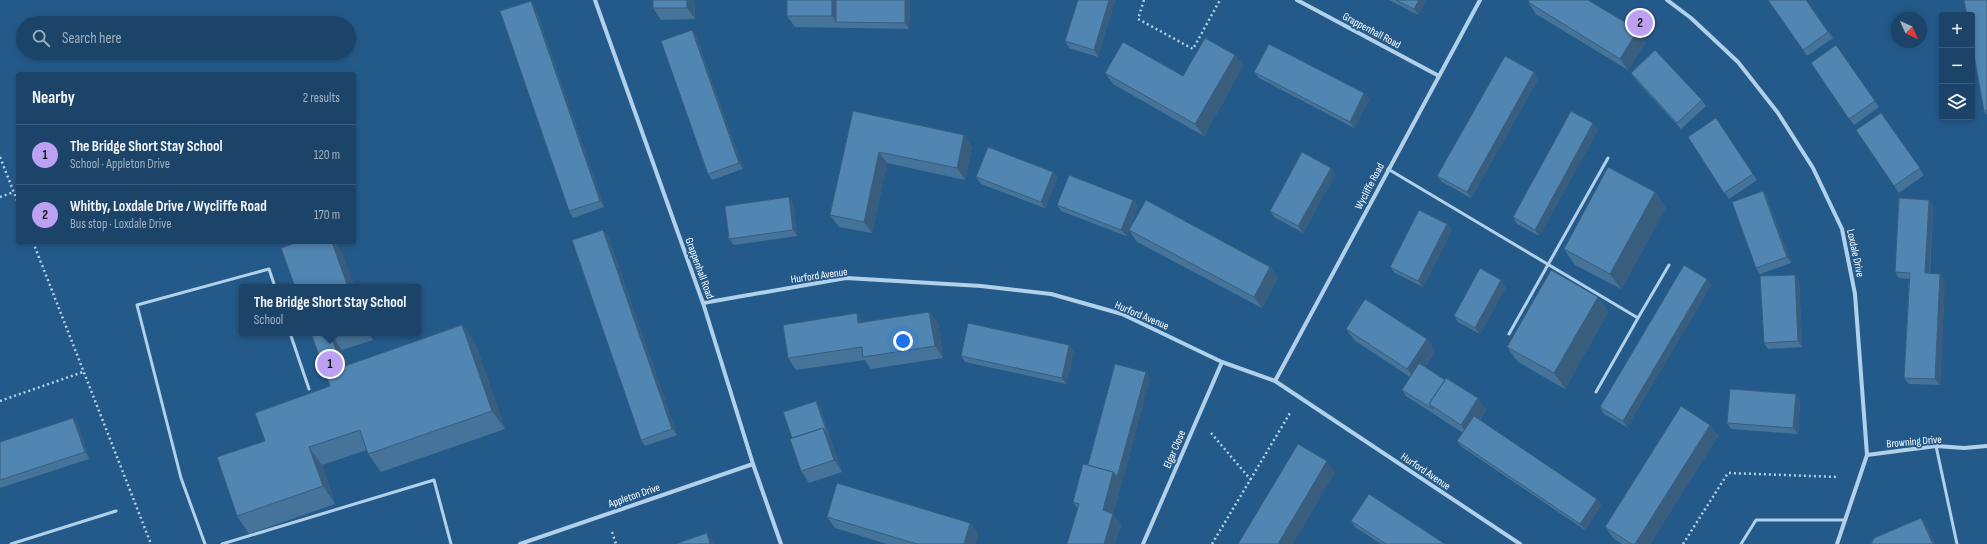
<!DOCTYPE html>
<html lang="en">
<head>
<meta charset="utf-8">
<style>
  body { margin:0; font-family:"Sofia Sans Condensed",sans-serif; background:#284e71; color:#f1f3f6 }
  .controls { position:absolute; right:12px; top:12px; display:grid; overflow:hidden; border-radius:4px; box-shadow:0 2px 6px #0003 }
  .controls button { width:36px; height:36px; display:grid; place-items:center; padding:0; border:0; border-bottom:1px solid #395c7c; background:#1b4468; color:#f1f3f6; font:20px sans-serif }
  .compass { position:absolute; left:1891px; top:12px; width:36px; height:36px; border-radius:50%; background:#1b4468; box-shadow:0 2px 6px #0003; rotate:135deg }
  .you { position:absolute; left:903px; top:341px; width:14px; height:14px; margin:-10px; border:3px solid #fff; border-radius:50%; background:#1a73e8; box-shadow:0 0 0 6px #1a73e833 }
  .badge { display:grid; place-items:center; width:26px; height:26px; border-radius:50%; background:#bca0f2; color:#111; font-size:13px; font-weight:700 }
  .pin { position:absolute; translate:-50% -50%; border:2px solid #fff; box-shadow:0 1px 4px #0006 }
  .popup { position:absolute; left:239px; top:284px; width:182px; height:52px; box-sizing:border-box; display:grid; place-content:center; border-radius:4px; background:#1b4468; filter:drop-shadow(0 1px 3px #0005); font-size:13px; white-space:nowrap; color:#a0b0c0 }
  .popup b { font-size:15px; color:#f1f3f6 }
  .popup::after { content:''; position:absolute; left:50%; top:100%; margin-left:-8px; border:8px solid transparent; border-top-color:#1b4468 }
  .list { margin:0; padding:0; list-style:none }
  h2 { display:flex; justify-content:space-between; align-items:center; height:52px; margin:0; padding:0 16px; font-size:17px }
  h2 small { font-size:13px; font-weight:400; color:#a0b0c0 }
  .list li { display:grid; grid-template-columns:26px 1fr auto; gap:12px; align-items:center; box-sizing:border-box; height:60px; padding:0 16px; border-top:1px solid #395c7c }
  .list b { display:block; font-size:15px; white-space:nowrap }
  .list p { margin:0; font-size:13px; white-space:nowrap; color:#a0b0c0 }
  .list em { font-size:13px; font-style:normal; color:#a0b0c0 }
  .icon { flex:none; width:22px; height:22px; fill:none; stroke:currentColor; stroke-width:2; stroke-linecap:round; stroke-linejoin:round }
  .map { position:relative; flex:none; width:1987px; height:544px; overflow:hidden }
  .search { position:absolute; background:#1b4468; box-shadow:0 2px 6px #0003; left:16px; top:16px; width:340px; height:44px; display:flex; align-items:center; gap:10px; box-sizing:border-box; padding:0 14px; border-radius:22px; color:#a0b0c0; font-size:15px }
  .panel { position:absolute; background:#1b4468; box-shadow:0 2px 6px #0003; left:16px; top:72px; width:340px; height:172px; border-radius:4px }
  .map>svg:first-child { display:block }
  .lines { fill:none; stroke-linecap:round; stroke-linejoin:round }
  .path { stroke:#b1d0ea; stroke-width:2.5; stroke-dasharray:2 3; stroke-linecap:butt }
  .service { stroke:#b1d0ea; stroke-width:3 }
  .minor { stroke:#b1d0ea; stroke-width:4 }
  .wall { fill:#467399 }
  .shaded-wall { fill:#395e7d }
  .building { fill:#5186b2; stroke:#395e7d }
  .labels { text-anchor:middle; stroke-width:3.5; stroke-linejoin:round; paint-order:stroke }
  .street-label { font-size:11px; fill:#fff; stroke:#245a8a }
</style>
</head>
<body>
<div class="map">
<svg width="1987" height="544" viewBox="0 0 1987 544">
  <rect width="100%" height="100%" fill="#245a8a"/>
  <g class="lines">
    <!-- path -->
    <path class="path" d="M1144,0l-6,19 55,30 27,-49
      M0,157l18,46
      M0,197l14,-5
      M33,242l118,302
      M0,401l83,-29
      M1211,433l40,47
      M612,532l4,12
      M1212,544l78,-131
      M1683,544l45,-71 111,4"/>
    <!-- service -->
    <path class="service" d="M1388,169l250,149 31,-53
      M290,333l19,56
      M1509,334l99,-176
      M1596,392l42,-74
      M1936,446l21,98
      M11,544l105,-33
      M205,544l-24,-66 -44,-173 132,-36 6,18
      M222,544l212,-64 17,64
      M1741,544l15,-24h89"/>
    <!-- minor -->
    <path class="minor" d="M595,0l108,303 50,161 28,80
      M1297,0l142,76
      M1667,0l24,18 47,44 40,51 35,55 29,61 13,65 12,161 -30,89
      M703,303l143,-25 135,8 70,8 71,20 100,48 53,19 245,163
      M1275,381l205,-381
      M1867,455l69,-9 28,2 23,-2
      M520,544l233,-80
      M1143,544l79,-182"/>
  </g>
  <!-- wall -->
  <path class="wall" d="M653,0h41l1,19 -34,1 -8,-12z
    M787,0h123l-1,29 -114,-2 -8,-11z
    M1078,0h37l-17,57 -29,-9 -4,-7z
    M1389,0h37l-8,15z
    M1768,0h38l27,38 -26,18z
    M1987,0v115l-3,-4z
    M531,1l4,6 69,200 -31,11 -4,-7z
    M1528,2l118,40 -18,28 -92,-56z
    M692,30l4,6 47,133 -31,11 -4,-6z
    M1836,45l43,62 -25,18 -43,-62z
    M1235,55l8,11 -39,70 -91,-52 -8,-11 78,3z
    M1254,72l110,21 5,6 -15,29 -95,-50z
    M1534,72l4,7 -67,119 -29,-16 -5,-6z
    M1631,73l71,27 4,6 -25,23 -46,-50z
    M853,111l119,35 -7,34 -78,-17 -15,70 -33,-6 -9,-12z
    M1881,113l43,62 -25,18 -43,-63z
    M1716,118l41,62 -28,19 -41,-62z
    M1598,130l-59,106 -22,-12 -4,-7z
    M1331,168l4,6 -32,59 -29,-16 -4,-6z
    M1053,172l4,6 -12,30 -64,-24 -5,-7z
    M1763,191l4,6 24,66 -31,11 -4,-6z
    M1655,192l11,16 -45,81 -46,-24 -11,-16z
    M1133,200l5,6 -12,30 -65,-25 -4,-6z
    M1929,200l4,6 -3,68 15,6 -5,105 -31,-1 -5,-6 5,-99 -10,-1 -4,-6z
    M793,203l4,33 -63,9 -5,-6z
    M1447,224l5,6 -29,57 -28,-14 -5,-6z
    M1129,230l141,37 8,11 -16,30 -125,-66z
    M608,236l69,199 -32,11 -4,-6z
    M1795,275l4,6 3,66 -34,2 -4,-6z
    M1707,279l4,6 -84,142 -23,-13 -4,-7z
    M1506,287l-26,47 -22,-12 -4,-6z
    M1598,297l10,15 -43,77 -47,-27 -11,-15z
    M929,312l9,11 5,35 -72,11 -6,-9 -69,10 -8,-12 75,-36z
    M462,325l13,18 30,86 -124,43 -13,-18 -1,-4 -45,15 13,39 -86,30 -12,-18 28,-75 65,-55 -19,-53h60l2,7 -31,10 6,15z
    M1346,329l81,10 8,12 -10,16 61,43 -6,10 121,85 -16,25 -123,-83 -5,-6 6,-8 -57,-37 -4,-6 8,-13 -56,-37z
    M1069,345l5,7 -8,32 -101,-22 -4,-6z
    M1150,378l-37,136 8,11 -6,19h-48l11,-35 -5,-7 15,-37z
    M1800,400l-2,34 -67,-5 -4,-6z
    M816,401l4,7 22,64 -33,11 -8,-12 -9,-33z
    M73,418l5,6 11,35 -89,29v-46z
    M1710,425l8,11 -68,108h-28l-9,-6 -8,-11z
    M827,517l143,6 8,11 -3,10h-88l-52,-16z
    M1351,521l94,23h-64l-26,-17z"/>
  <!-- shaded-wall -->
  <path class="shaded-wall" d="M687,0h7l1,19 -8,-11z
    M832,0h9l-5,22 -4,-6z
    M905,0h5l-1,29 -4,-6z
    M1109,0h6l-17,57 -4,-7z
    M1419,0h7l-8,15 -4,-6z
    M531,1l4,6 69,200 -4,-6z
    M692,30l4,6 47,133 -4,-6z
    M1638,30l8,12 -18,28 -8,-11z
    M1235,55l8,11 -39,70 -9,-12z
    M1534,72l4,7 -67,119 -4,-6z
    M1364,93l5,6 -15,29 -4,-6z
    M1593,123l5,7 -59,106 -4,-6z
    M964,135l8,11 -7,34 -8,-12z
    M879,152l8,11 -15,70 -8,-11z
    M1331,168l4,6 -32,59 -5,-7z
    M1053,172l4,6 -12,30 -4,-6z
    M1763,191l4,6 24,66 -4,-6z
    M1655,192l11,16 -45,81 -11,-15z
    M789,197l4,6 4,33 -4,-6z
    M1133,200l5,6 -12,30 -5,-6z
    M1929,200l4,6 -4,74 -4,-7z
    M1447,224l5,6 -29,57 -5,-6z
    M603,230l5,6 69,199 -5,-6z
    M332,242h4l5,8 14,37h-7z
    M1270,267l8,11 -16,30 -8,-11z
    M1940,274l5,6 -5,105 -5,-6z
    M1795,275l4,6 3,66 -4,-6z
    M1707,279l4,6 -84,142 -4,-6z
    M1501,280l5,7 -26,47 -5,-6z
    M1598,297l10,15 -43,77 -11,-16z
    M929,312l9,11 5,35 -8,-12z
    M857,313l8,12 -7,-2z
    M462,325l13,18 30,86 -13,-18z
    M330,333l12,17 13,36 -13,-19z
    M368,333h3l2,7z
    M1427,339l8,12 -20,30 -8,-12z
    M1069,345l5,7 -8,32 -4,-6z
    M1146,372l4,6 -37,136 8,11 -6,19h-11l-1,-34 10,-38z
    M1796,394l4,6 -2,34 -5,-6z
    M1478,398l8,12 -17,26 -8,-11z
    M816,401l4,7 22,64 -8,-12 -11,-32z
    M73,418l5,6 11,35 -4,-7z
    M1710,425l8,11 -68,108h-15z
    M309,447l13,18 13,39 -12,-18z
    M1327,461l8,12 -42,71h-15z
    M1597,499l4,6 -16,25 -5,-6z
    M1921,518l8,11 6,15h-2z
    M970,523l8,11 -3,10h-11z
    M707,533l7,11h-4z"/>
  <!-- building -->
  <path class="building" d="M653,0h34v8h-34z
    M787,0h45v16h-45z
    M836,0h69v23l-69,-1z
    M1078,0h31l-15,50 -29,-9z
    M1396,0h23l-5,9z
    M1529,0h59l50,30 -18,29 -92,-57z
    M1768,0h38l22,32 -25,18z
    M1964,0h23v110l-3,1 -12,-67v-29h-5z
    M531,1l69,200 -31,10 -69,-200z
    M692,30l47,133 -31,11 -47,-133z
    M1205,38l30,17 -40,69 -90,-51 18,-31 60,34z
    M1269,44l95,49 -14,29 -96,-50z
    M1836,45l39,56 -26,18 -38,-56z
    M1655,50l47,50 -25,23 -46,-50z
    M1505,56l29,16 -67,120 -30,-16z
    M853,111l111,24 -7,33 -78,-16 -15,70 -34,-7z
    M1571,111l22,12 -58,107 -22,-13z
    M1881,113l39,55 -26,18 -38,-56z
    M1716,118l37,56 -29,19 -36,-56z
    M988,147l65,25 -12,30 -65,-25z
    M1302,152l29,16 -33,58 -28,-15z
    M1608,167l47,25 -45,82 -46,-25z
    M1069,175l64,25 -12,30 -64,-25z
    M1763,191l24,66 -31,11 -24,-66z
    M789,197l4,33 -64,9 -4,-33z
    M1899,198l30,2 -4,73 15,1 -5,105 -31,-1 6,-105 -15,-1z
    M1146,200l124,67 -16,30 -125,-67z
    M1419,210l28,14 -29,57 -28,-14z
    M603,230l69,199 -31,11 -69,-200z
    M298,242h34l16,45h-53l-14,-39z
    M1684,265l23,14 -84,142 -23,-14z
    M1480,268l21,12 -26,48 -21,-12z
    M1551,270l47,27 -44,76 -47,-26z
    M1795,275l3,66 -34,2 -4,-67z
    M1365,299l62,40 -20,30 -61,-40z
    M929,312l6,34 -72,11 -1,-10 -74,11 -5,-33 74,-12 1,10z
    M968,323l101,22 -7,33 -101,-22z
    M462,325l30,86 -124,43 -8,-24 -51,17 14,39 -86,30 -20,-59 48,-16 -10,-28 75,-27 -19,-53h19l12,34z
    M1419,363l26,17 -16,24 4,5 -31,-19z
    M1115,364l31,8 -29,105 -4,-5 -25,-7z
    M1446,378l32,20 -17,27 -32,-21z
    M1730,389l66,5 -3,34 -66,-5z
    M816,401l11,32 -4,-5 -31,10 -9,-26z
    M1681,406l29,19 -75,119h-3l-27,-17z
    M1474,416l123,83 -17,25 -123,-83z
    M73,418l12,34 -85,28v-38z
    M823,428l11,32 -33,11 -11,-32z
    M1298,444l29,17 -49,83h-40z
    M1083,464l30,8 -10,38 10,4 -9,30h-37l12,-40 -6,-2z
    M837,483l133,40 -6,21h-47l-90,-27z
    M1369,494l76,50h-59l-35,-23z
    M1921,518l12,26h-62l3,-6z
    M707,533l3,11h-35z"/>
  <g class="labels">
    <!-- street labels -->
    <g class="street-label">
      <text transform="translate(1372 30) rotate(28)" y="4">Grappenhall Road</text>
      <text transform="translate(1369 186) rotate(-62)" y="4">Wycliffe Road</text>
      <text transform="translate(1856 253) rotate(78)" y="4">Loxdale Drive</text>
      <text transform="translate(700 268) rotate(70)" y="4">Grappenhall Road</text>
      <text transform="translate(819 275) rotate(-8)" y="4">Hurford Avenue</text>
      <text transform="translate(1142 315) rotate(23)" y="4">Hurford Avenue</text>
      <text transform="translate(1914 441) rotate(-5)" y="4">Browning Drive</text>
      <text transform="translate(1174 449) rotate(-67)" y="4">Elgar Close</text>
      <text transform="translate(1426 471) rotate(34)" y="4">Hurford Avenue</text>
      <text transform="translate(634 495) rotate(-19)" y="4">Appleton Drive</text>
    </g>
  </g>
</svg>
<div class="controls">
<button>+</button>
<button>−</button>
<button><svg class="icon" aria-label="layers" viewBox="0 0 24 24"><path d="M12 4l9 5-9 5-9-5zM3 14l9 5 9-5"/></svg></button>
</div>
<svg class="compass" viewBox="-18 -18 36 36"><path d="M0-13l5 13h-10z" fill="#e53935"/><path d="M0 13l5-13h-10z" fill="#a0b0c0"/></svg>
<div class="you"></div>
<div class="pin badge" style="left:330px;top:364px">1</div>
<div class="popup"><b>The Bridge Short Stay School</b>School</div>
<div class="pin badge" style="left:1640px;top:23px">2</div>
<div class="search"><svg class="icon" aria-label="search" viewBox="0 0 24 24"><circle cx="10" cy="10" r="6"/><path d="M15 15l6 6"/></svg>Search here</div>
<section class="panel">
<h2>Nearby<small>2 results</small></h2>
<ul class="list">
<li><span class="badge">1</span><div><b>The Bridge Short Stay School</b><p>School · Appleton Drive</p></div><em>120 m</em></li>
<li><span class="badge">2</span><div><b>Whitby, Loxdale Drive / Wycliffe Road</b><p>Bus stop · Loxdale Drive</p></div><em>170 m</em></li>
</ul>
</section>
</div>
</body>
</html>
